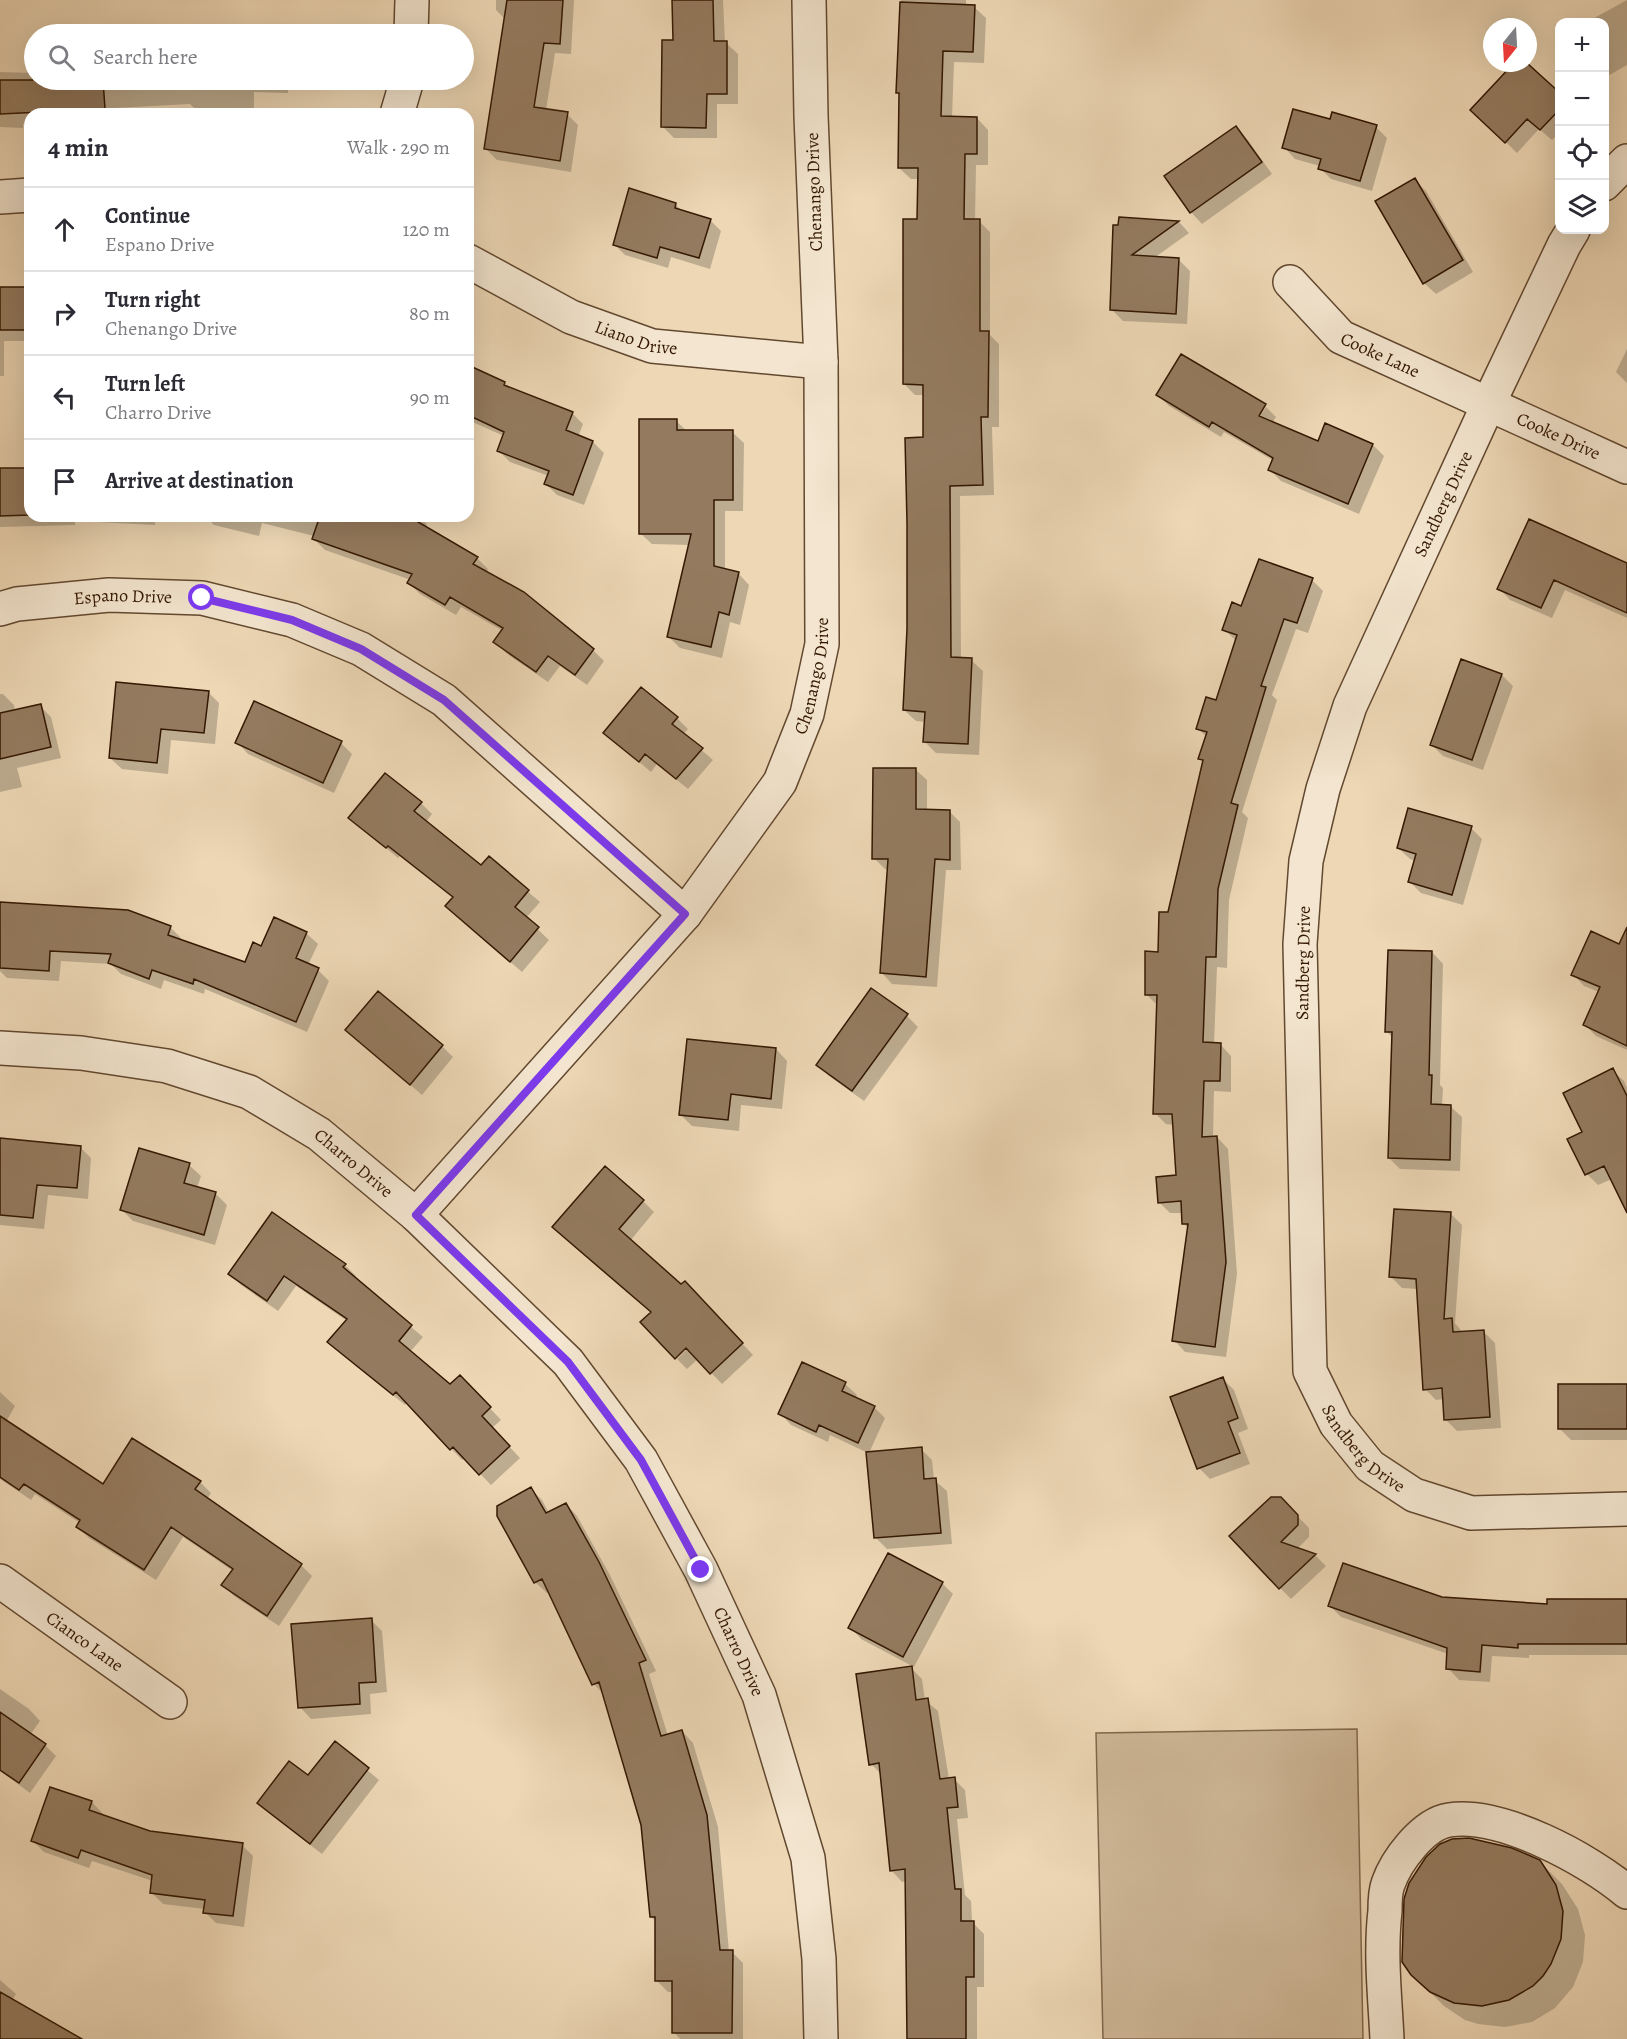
<!DOCTYPE html>
<html lang="en">
<head>
<meta charset="utf-8">
<style>
  body { margin:0; font-family:Alegreya,serif; background:#f2f2f3; color:#2b2b33 }
  .controls { position:absolute; right:18px; top:18px; display:grid; overflow:hidden; border-radius:12px; box-shadow:0 6px 24px #0002 }
  .controls button { width:54px; height:54px; display:grid; place-items:center; padding:0; border:0; border-bottom:2px solid #e1e1e2; background:#fff; color:#2b2b33; font:30px sans-serif }
  .compass { position:absolute; left:1483px; top:18px; width:54px; height:54px; border-radius:50%; background:#fff; box-shadow:0 6px 24px #0002; rotate:198deg }
  .stop { position:absolute; width:18px; height:18px; margin:-14px; border:4px solid #7c3aed; border-radius:50%; background:#fff }
  .stop.end { background:#7c3aed; border-color:#fff; box-shadow:0 2px 6px #0008 }
  .list { margin:0; padding:0; list-style:none }
  h2 { display:flex; justify-content:space-between; align-items:center; height:78px; margin:0; padding:0 24px; font-size:26px }
  h2 small { font-size:20px; font-weight:400; color:#7c7c81 }
  .list li { display:grid; grid-template-columns:39px 1fr auto; gap:18px; align-items:center; box-sizing:border-box; height:84px; padding:0 24px; border-top:2px solid #e1e1e2 }
  .list b { display:block; font-size:22px; white-space:nowrap }
  .list p { margin:0; font-size:20px; white-space:nowrap; color:#7c7c81 }
  .list em { font-size:20px; font-style:normal; color:#7c7c81 }
  .icon { flex:none; width:33px; height:33px; fill:none; stroke:currentColor; stroke-width:2; stroke-linecap:round; stroke-linejoin:round }
  .map { position:relative; flex:none; width:1627px; height:2039px; overflow:hidden }
  .search { position:absolute; background:#fff; box-shadow:0 6px 24px #0002; left:24px; top:24px; width:450px; height:66px; display:flex; align-items:center; gap:15px; box-sizing:border-box; padding:0 21px; border-radius:33px; color:#7c7c81; font-size:22px }
  .panel { position:absolute; background:#fff; box-shadow:0 6px 24px #0002; left:24px; top:108px; width:450px; height:414px; border-radius:18px }
  .map>svg:first-child { display:block }
  .green { fill:#ceb797; stroke:#81684c; stroke-width:1.5 }
  .shadow { fill:#0003 }
  .building { fill:#947b5f; stroke:#341802; stroke-width:1.5 }
  .lines { fill:none; stroke-linecap:round; stroke-linejoin:round }
  .minor-casing { stroke:#62482f; stroke-width:36 }
  .minor { stroke:#f3e5cf; stroke-width:33 }
  .route { stroke:#7c3aed; stroke-width:8 }
  .labels { text-anchor:middle; stroke-width:5; stroke-linejoin:round; paint-order:stroke }
  .street-label { font-size:18px; fill:#341802; stroke:#f3e5cf }
</style>
</head>
<body>
<div class="map">
<svg width="1627" height="2039" viewBox="0 0 1627 2039">
  <rect width="100%" height="100%" fill="#edd7b5"/>
  <filter id="stains"><feTurbulence type="fractalNoise" baseFrequency=".00333" numOctaves="4"/><feColorMatrix values="0 0 0 0 .2 0 0 0 0 .09 0 0 0 0 .02 0 0 0 .5 -.17"/></filter>
  <radialGradient id="worn" r=".72"><stop offset=".6" stop-color="#630" stop-opacity="0"/><stop offset="1" stop-color="#630" stop-opacity=".3"/></radialGradient>
  <!-- green -->
  <path class="green" d="M1357,1729l6,310h-260l-7,-306z"/>
  <!-- shadow -->
  <path class="shadow" d="M496,0h78l-3,54 -16,-1 -9,57 21,4 11,11 -7,47 -74,-12 -11,-11 20,-129 -10,-10z
    M673,0h50l2,42 13,12v50h-21v34h-43l-11,-11 12,-85z
    M901,0h65v6l8,1 12,11 -2,45 -30,-1 -2,56h25l11,12v35h-12l-1,56h4l11,11v103l9,9v83h-7l2,68 -34,1 1,163 10,1 12,11 -4,84 -43,-2 -11,-11 1,-20 -10,-1 -12,-11 20,-271v-44h-9l-11,-11 15,-163 1,-42h-9l-12,-11 2,-72 -4,-3z
    M1627,0v65l-21,12 -2,-55h-17z
    M1516,63h9l35,32v37l-8,8 -13,-11 -22,24 -33,-32z
    M0,72l34,1v7h254v13l-34,-1v22h-54l-10,-10 -75,4v6h-85v10h-7v4l-23,-1z
    M1331,121l45,6 11,11 -15,53 -41,-12 -11,-11v-2l-25,-7 -11,-12z
    M1236,128l11,11 25,35 -70,50 -11,-12 -24,-35z
    M1415,180l11,11 47,81 -37,22 -12,-11z
    M675,204l8,8 27,8 11,11 -11,38 -39,-12 -3,11 -43,-13 -11,-11z
    M1120,219l59,3 10,11 -35,25 25,2 11,11 -3,53 -64,-3 -12,-12z
    M0,289h30v52h-26v35h-4z
    M1627,349v34l-11,-11z
    M468,367l37,16 6,7 61,23 11,11 -5,13 15,5 11,11 -20,52 -27,-10 -11,-11 3,-8 -39,-14 -11,-11 5,-15 -36,-16z
    M1158,395l107,11 -2,1 -7,16 10,-16 10,10 -4,6 47,20 7,-18 47,20 11,11 -25,58 -78,-33 -11,-11 4,-9 -50,-29 -3,5 -52,-31z
    M676,421l11,10 45,1 12,11 -1,68h-18v59l13,3 11,12 -9,40 -10,-3 -8,36 -42,-10 -11,-11 21,-92 -38,-1 -12,-11z
    M29,460h1v56h125v9l-80,-4v4l-75,2v-57l30,-1z
    M205,516h213l9,8 -2,4 52,30 11,11 -2,4 107,77 11,11 -17,24 -27,-19 -12,16 -42,-29 -11,-12 8,-10 -42,-24 -5,8 -36,-21 -11,-11 2,-3 -86,-30 -11,-11v-3l-52,-13 -3,13 -45,-11z
    M1627,566v52l-62,-28 -13,28 -42,-18 -11,-12z
    M1312,580l11,11 -15,42 -12,-4 -24,66 5,5 -35,112 6,6 -19,82 -2,68 -10,-1 -3,77h6l11,12v36l-17,-1 -1,47 4,-1 11,12 9,125 -11,83 -41,-5 -11,-12 15,-111 -5,-5 -1,-11h-13l-11,-11 18,-25 -3,-52 -8,-1 -11,-11 3,-107 -12,-12 14,-41 44,-191 -4,-4 7,-21 -9,-8 19,-27 19,-61 -12,-12 18,-21z
    M1502,675l11,11 -30,84 -40,-14 -11,-11z
    M208,692l11,11 -4,41 -44,-4 -3,34 -46,-5 -12,-11z
    M0,694h3l11,11 1,6 25,-5 11,11 10,41 -44,10 5,19 -22,5z
    M677,718l11,11 -5,5 30,26 -25,29 -31,-25 -6,8 -46,-39z
    M237,742l104,1 11,11 -18,39 -86,-39z
    M915,769l12,11v31h22l11,11 1,48h-15l-9,117 -45,-3 -11,-12 8,-102 -4,-1 -11,-11z
    M421,803l11,11 -6,8 55,45 8,-9 51,44 -14,16 23,22 -27,32 -64,-55 -4,-18 -54,-43 -2,2 -48,-40z
    M1471,828l11,11 -19,66 -42,-12 -11,-11 6,-21 -6,-2 -12,-11z
    M0,904l170,23 11,11 -1,3 65,23 61,-31 12,11 -10,21 10,5 11,11 -22,51 -102,-43 -1,5 -40,-14 -3,9 -40,-15 -10,-10 -50,-3 -2,20 -52,-3 -7,-7z
    M1627,949v101l-31,-14 -11,-11 14,-33 -15,-6 -11,-12z
    M1432,952l11,12 -3,121 3,3 -1,18h8l12,11 -2,54 -60,-2 -11,-11 4,-120 -6,-6z
    M872,990l35,26 11,11 -54,74 -35,-25 -11,-11z
    M347,1030l95,16 11,11 -31,38z
    M776,1049l11,12 -5,48 -41,-4 -2,26 -47,-5 -11,-11z
    M1612,1070l12,11 3,7v110l-15,-19 -14,6 -11,-11 -3,-42z
    M0,1140l80,7 11,11 -3,41 -40,-4 -4,34 -44,-4z
    M189,1165l12,11 -4,12 18,5 12,12 -12,40 -82,-24 -11,-11z
    M643,1201l11,11 -24,29 51,45 15,8 57,61 -31,29 -24,-25 -11,10 -10,-10 15,-15 -127,-106z
    M1451,1214l11,11 -7,98 8,10 21,-1 11,11 6,85 -44,3 -11,-11 -2,-21 -8,1 -11,-11 -7,-100 -16,-1 -11,-11z
    M345,1265l11,11 -2,3 69,58 -13,15 40,34 21,2 30,32 -9,8 28,30 -29,27 -26,-27 -3,2 -55,-58 -2,3 -65,-52 -11,-11 18,-21 -51,-35 -18,25 -37,-26 -11,-11z
    M802,1364l43,20 12,11 -2,4 19,8 11,11 -16,35 52,-4 11,11 2,20 13,11 5,53 -65,5 -12,-12 -7,-84 -38,-18 -2,7 -37,-17 -11,-12z
    M1223,1379l11,11 14,39 -10,4 12,31 -40,15 -11,-11z
    M1627,1386v54h-56l-11,-11z
    M0,1392l15,14 -9,16 97,64 97,-4 11,11 -4,6 94,66 11,11 -33,50 -45,-30 -11,-11 10,-14 -50,-34 -27,43 -67,-42 -11,-11 2,-4 -45,-29 -4,6 -31,-21z
    M531,1489l11,11 7,13 17,-9 11,12 33,59 46,96 -7,3 19,62 14,-5 11,12 25,84 11,125h3l11,11v76h-63l-6,-7v-40h-6l-11,-11v-59l-6,-5 -8,-92 -39,-130 -10,-11 -45,-92 -2,1 -12,-11z
    M1280,1498l29,30v9l-12,12 18,6 11,11 -35,33 -11,-11z
    M942,1583l11,11 -39,73 -53,-28 -11,-12z
    M1442,1598l106,8 79,-5v54h-98v3l-37,-2 -2,26 -31,-2 -11,-12v-14l-107,-37 -11,-11z
    M371,1620l11,11 5,61 -17,2 1,20 -60,5 -11,-12z
    M911,1668l11,11 3,21 13,11 11,68h5l11,11 3,28 -11,1 8,76 6,6 1,21 12,12v53h-7v52h-68l-2,-158 -5,1 -11,-12 -9,-95 -11,-11z
    M0,1689l29,20 11,12 -10,14 15,10 11,11 -26,37 -30,-22z
    M335,1743l44,37 -57,74 -52,-40 -11,-11 49,-25z
    M51,1789l41,13 11,12 -1,2 48,16 92,13 11,11 -9,71 -28,-4 -11,-11v-3l-42,-5 -11,-11 1,-12 -61,-20 -3,7 -45,-16 -11,-11z
    M1539,1861l23,23 16,25 7,26 -2,27 -10,25 -18,21 -23,14 -27,5 -27,-3 -13,-4 -21,-14 -32,-32z
    M0,1980l16,14 -4,7 65,38h-77z"/>
  <!-- building -->
  <path class="building" d="M507,0h56l-3,44 -16,-1 -10,64 34,5 -8,49 -76,-12z
    M672,0h41l1,41h13v53h-20l-1,34 -45,-1 1,-87h11z
    M900,2l75,3 -2,47 -30,-1 -2,65 36,1v37h-12l-1,65h16v112h9l-1,86h-7l2,68 -33,1 1,171 21,1 -4,86 -45,-2 2,-30 -22,-2 4,-81v-106l-2,-85 18,-1v-52l-20,-1v-165h14l1,-51h-20l1,-75h-3z
    M1514,63h13l33,30v16l-20,21 -13,-11 -22,24 -35,-33z
    M0,80h103l2,29 -105,5z
    M1293,109l37,10 2,-7 45,13 -17,56 -42,-12 3,-10 -39,-11z
    M1236,126l26,36 -72,51 -26,-37z
    M1415,178l48,82 -40,24 -48,-83z
    M629,188l47,15 -1,5 36,11 -12,39 -39,-11 -3,11 -44,-13z
    M1119,217l60,4 -47,34 47,3 -3,56 -66,-4 3,-85h5z
    M0,287h30v43h-30z
    M1181,354l85,50 -7,12 59,25 7,-18 48,21 -25,60 -80,-34 5,-12 -61,-36 -3,5 -53,-32z
    M468,365l37,17 -1,3 69,27 -7,18 27,11 -20,54 -29,-11 5,-13 -52,-20 7,-19 -36,-17z
    M639,419h38v11h56v70h-19v66l25,6 -10,43 -10,-3 -8,35 -44,-10 24,-103h-52z
    M0,468h30v47l-30,1z
    M320,516h88l70,41 -5,7 51,28 70,57 -19,26 -27,-19 -12,16 -43,-30 10,-14 -53,-31 -5,8 -38,-22 5,-9 -100,-35z
    M1529,519l98,44v50l-73,-33 -13,28 -44,-19z
    M1259,559l54,19 -16,45 -13,-4 -23,67 5,1 -35,116 7,2 -20,84 -2,68h-10l-3,85 18,1 -1,38h-16l-2,56 15,-1 9,126 -11,85 -43,-6 16,-117h-6l-1,-23 -23,2 -2,-26 20,-2 -4,-61h-19l4,-119h-12v-44l13,1 1,-40h9l35,-152 -5,-1 9,-27 -11,-3 10,-32 10,3 21,-65 -15,-5 10,-28 9,4z
    M1461,659l41,15 -30,86 -42,-15z
    M116,682l93,9 -5,42 -43,-4 -4,34 -48,-5z
    M641,687l37,30 -6,7 31,24 -27,31 -31,-25 -6,8 -36,-29z
    M254,701l88,40 -19,42 -88,-40z
    M41,704l10,43 -51,12v-46z
    M873,768h43v41l34,1v50l-15,-1 -9,118 -46,-4 8,-114h-16z
    M385,773l37,29 -8,9 67,54 8,-9 40,34 -14,17 24,20 -29,35 -65,-56 8,-9 -65,-51 -2,2 -38,-30z
    M1408,808l64,18 -20,69 -44,-13 8,-28 -19,-6z
    M0,902l128,8 43,16 -3,9 77,27 8,-20 8,4 13,-29 33,15 -11,26 23,10 -23,54 -102,-43 -1,5 -41,-14 -3,9 -41,-16 3,-9 -61,-3 -1,20 -49,-3z
    M1627,927v119l-44,-21 17,-38 -29,-12 20,-44 28,13z
    M1388,950l44,1 -3,124h3l-1,29 20,1 -1,55 -62,-2 4,-126h-7z
    M871,988l37,26 -56,77 -36,-26z
    M378,991l65,54 -33,40 -65,-55z
    M687,1039l89,9 -5,51 -40,-5 -3,26 -49,-5z
    M1613,1068l14,28v117l-23,-47 -19,9 -18,-36 15,-7 -19,-39z
    M0,1138l81,8 -4,42 -40,-3 -4,33 -33,-3z
    M139,1148l51,15 -6,20 32,9 -12,43 -84,-25z
    M605,1166l39,34 -25,29 62,55 4,-3 58,62 -33,31 -24,-26 -11,11 -35,-37 11,-10 -99,-85z
    M1394,1209l57,3 -7,107 8,-1 1,14 31,-2 6,87 -46,3 -2,-32 -19,2 -7,-111 -27,-2z
    M272,1212l74,52 -3,3 69,58 -13,16 51,43 10,-9 31,32 -9,9 28,30 -31,29 -26,-28 -3,3 -54,-58 -3,3 -66,-53 20,-23 -63,-43 -17,25 -39,-27z
    M802,1362l44,20 -4,9 33,15 -17,37 -39,-18 -3,7 -38,-18z
    M1223,1377l15,41 -10,4 12,31 -43,16 -27,-72z
    M1558,1384h69v45h-69z
    M0,1416l103,68 29,-46 69,43 -6,8 107,75 -35,52 -46,-31 12,-16 -62,-42 -27,43 -68,-43 4,-7 -56,-36 -5,6 -19,-13z
    M922,1447l2,32 12,-1 5,55 -67,5 -8,-86z
    M531,1487l15,26 20,-10 33,59 47,98 -7,3 22,73 21,-6 25,85 13,135h13l-1,83h-60v-52h-17v-64h-5l-9,-92 -42,-143 -7,3 -50,-106 -8,4 -37,-67v-10z
    M1271,1497h10l17,18v10l-17,17 35,12 -37,35 -50,-53z
    M888,1553l55,29 -40,75 -55,-29z
    M1343,1563l99,34 105,7v-5h80v45h-109v4l-36,-3 -2,27 -34,-3 1,-21 -119,-42z
    M372,1618l4,64 -17,1 1,21 -62,4 -7,-84z
    M912,1666l4,34 12,-2 12,81 15,-2 3,30 -11,1 8,81h6v32h13v56h-8v62h-59l-2,-170 -15,2 -11,-108 -10,2 -13,-91z
    M0,1712l46,32 -27,39 -19,-13z
    M335,1741l34,27 -59,76 -53,-41 32,-42 19,14z
    M50,1787l42,14 -3,9 61,21 93,12 -10,73 -30,-3 2,-13 -55,-7 2,-18 -71,-25 -3,8 -47,-17z
    M1469,1838l43,10 28,12 16,25 7,26 -2,28 -10,25 -8,12 -10,10 -24,14 -27,6 -28,-3 -24,-11 -19,-17 -9,-13 2,-63 5,-16 17,-26 14,-13 12,-5z
    M0,1992l82,47h-82z"/>
  <g class="lines">
    <!-- minor casing -->
    <g class="minor-casing">
      <g id="minor">
        <path d="M411,34l1,-34"/>
        <path d="M397,114l10,-34"/>
        <path d="M1604,184l23,-23"/>
        <path d="M0,197l30,-2"/>
        <path id="s1" d="M1573,230l-9,15 -76,160 -138,301 -27,83 -17,72 -6,83 10,427 26,53 34,42 44,29 57,18 156,-4"/>
        <path id="s2" d="M468,261l103,56 81,29 169,16"/>
        <path id="s3" d="M1290,282l51,55 286,130"/>
        <path id="s4" d="M0,609l17,-5 92,-9 93,3 90,22 69,29 83,51 241,214"/>
        <path id="s5" d="M0,1048l81,5 86,13 82,26 70,42 97,81 152,147 73,98 60,110 58,125 49,163 11,101 2,80"/>
        <path id="s6" d="M416,1215l269,-301 95,-132 27,-68 15,-70 -1,-282 -10,-246 -2,-116"/>
        <path id="s7" d="M0,1581l170,121"/>
        <path d="M1387,2039c-2,-42 -7,-85 -2,-128 0,-8 0,-19 3,-27 8,-23 35,-60 61,-64 52,-8 139,39 178,72"/>
      </g>
    </g>
    <!-- minor -->
    <use href="#minor" class="minor"/>
  </g>
  <g class="lines">
    <!-- route -->
    <path class="route" d="M202,598l90,22 69,29 83,51 241,214 -269,301 152,147 73,98 60,110"/>
  </g>
  <g class="labels">
    <!-- street labels -->
    <g class="street-label">
      <text transform="translate(814 192) rotate(-92)" y="6">Chenango Drive</text>
      <text dy="6" stroke="none"><textPath href="#s2" startOffset="186">Liano Drive</textPath></text>
      <text dy="6" stroke="none"><textPath href="#s3" startOffset="118">Cooke Lane</textPath></text>
      <text dy="6" stroke="none"><textPath href="#s3" startOffset="314">Cooke Drive</textPath></text>
      <text transform="translate(1443 504) rotate(-65)" y="6">Sandberg Drive</text>
      <text dy="6" stroke="none"><textPath href="#s4" startOffset="124">Espano Drive</textPath></text>
      <text dy="6" stroke="none"><textPath href="#s6" startOffset="678">Chenango Drive</textPath></text>
      <text transform="translate(1303 963) rotate(-89)" y="6">Sandberg Drive</text>
      <text dy="6" stroke="none"><textPath href="#s5" startOffset="381">Charro Drive</textPath></text>
      <text dy="6" stroke="none"><textPath href="#s1" startOffset="1293">Sandberg Drive</textPath></text>
      <text dy="6" stroke="none"><textPath href="#s7" startOffset="104">Cianco Lane</textPath></text>
      <text dy="6" stroke="none"><textPath href="#s5" startOffset="1011">Charro Drive</textPath></text>
    </g>
  </g>
  <rect width="100%" height="100%" filter="url(#stains)"/>
  <rect width="100%" height="100%" fill="url(#worn)"/>
</svg>
<div class="controls">
<button>+</button>
<button>−</button>
<button><svg class="icon" aria-label="locate" viewBox="0 0 24 24"><circle cx="12" cy="12" r="6"/><path d="M12 2v4M12 18v4M2 12h4M18 12h4"/></svg></button>
<button><svg class="icon" aria-label="layers" viewBox="0 0 24 24"><path d="M12 4l9 5-9 5-9-5zM3 14l9 5 9-5"/></svg></button>
</div>
<svg class="compass" viewBox="-18 -18 36 36"><path d="M0-13l5 13h-10z" fill="#e53935"/><path d="M0 13l5-13h-10z" fill="#7c7c81"/></svg>
<div class="stop" style="left:202px;top:598px"></div>
<div class="stop end" style="left:701px;top:1570px"></div>
<div class="search"><svg class="icon" aria-label="search" viewBox="0 0 24 24"><circle cx="10" cy="10" r="6"/><path d="M15 15l6 6"/></svg>Search here</div>
<section class="panel">
<h2>4 min<small>Walk · 290 m</small></h2>
<ul class="list">
<li><svg class="icon" aria-label="ahead" viewBox="0 0 24 24"><path d="M12 20V5M6 11l6-6 6 6"/></svg><div><b>Continue</b><p>Espano Drive</p></div><em>120 m</em></li>
<li><svg class="icon" aria-label="right" viewBox="0 0 24 24"><path d="M7 20v-9h11M14 6l5 5-5 5"/></svg><div><b>Turn right</b><p>Chenango Drive</p></div><em>80 m</em></li>
<li><svg class="icon" aria-label="left" viewBox="0 0 24 24"><path d="M17 20v-9H6M10 6l-5 5 5 5"/></svg><div><b>Turn left</b><p>Charro Drive</p></div><em>90 m</em></li>
<li><svg class="icon" aria-label="arrive" viewBox="0 0 24 24"><path d="M6 21V4h12l-3 4 3 4H6"/></svg><div><b>Arrive at destination</b></div></li>
</ul>
</section>
</div>
</body>
</html>
